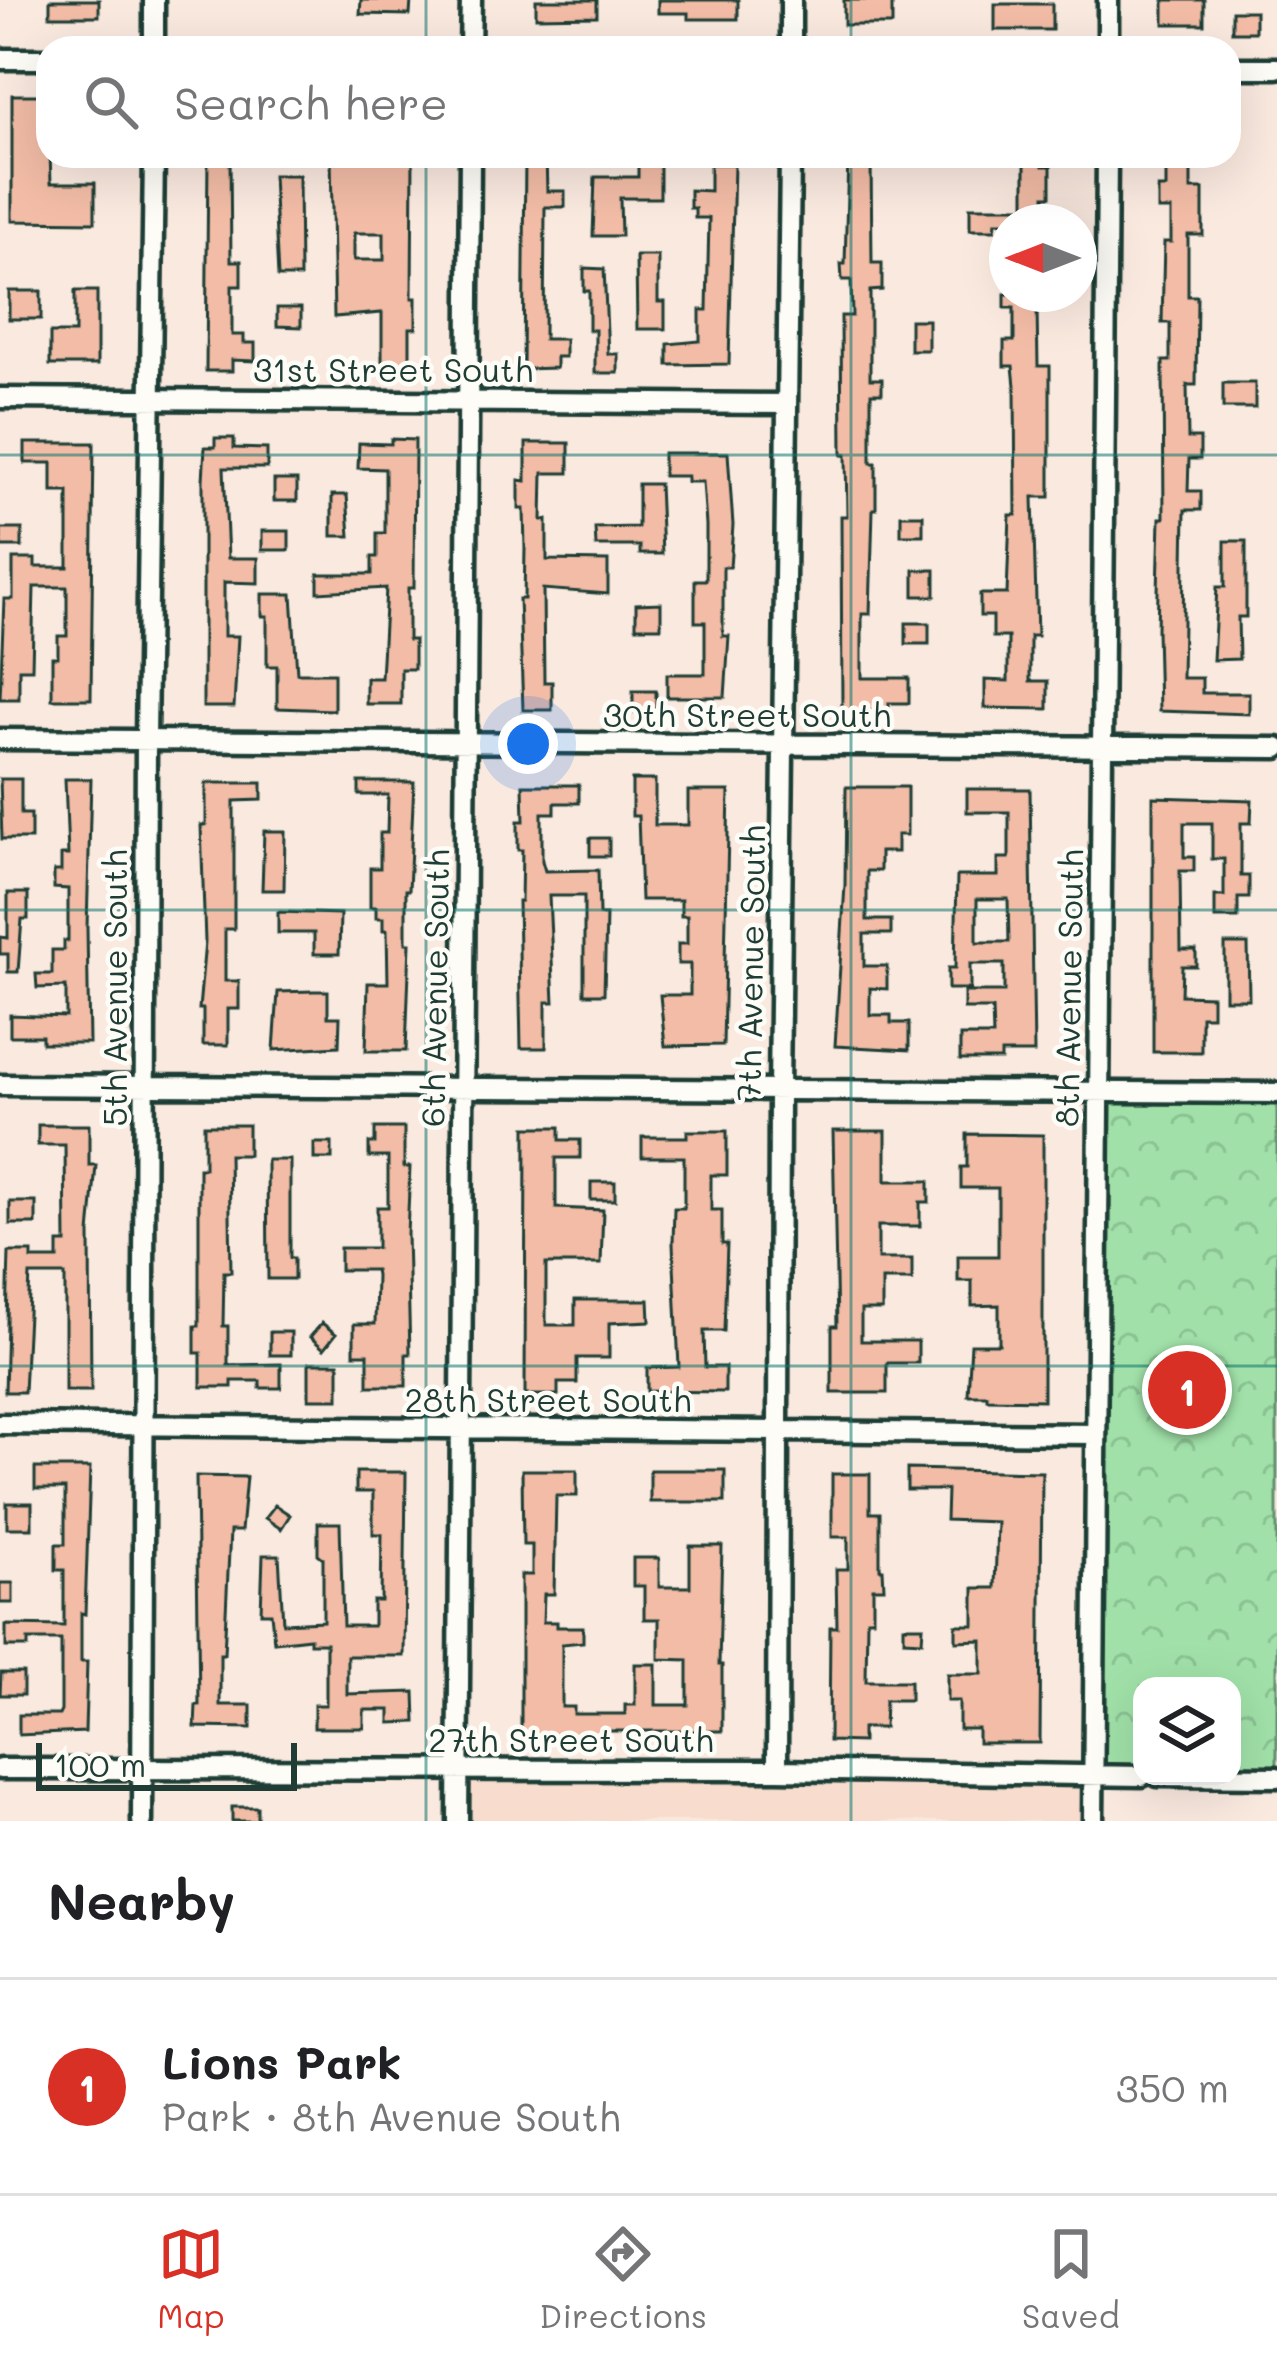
<!DOCTYPE html>
<html lang="en">
<head>
<meta charset="utf-8">
<style>
  body { margin:0; font-family:Mali,sans-serif; background:#f2f2f2; color:#202124 }
  .controls { position:absolute; right:36px; bottom:36px; display:grid; overflow:hidden; border-radius:24px; box-shadow:0 12px 48px #0002 }
  .controls button { width:108px; height:108px; display:grid; place-items:center; padding:0; border:0; border-bottom:3px solid #e0e0e0; background:#fff; color:#202124; font:60px sans-serif }
  .compass { position:absolute; left:989px; top:204px; width:108px; height:108px; border-radius:50%; background:#fff; box-shadow:0 12px 48px #0002; rotate:270deg }
  .scale { position:absolute; left:36px; bottom:30px; width:261px; box-sizing:border-box; padding-left:12px; border:6px solid #1f3d34; border-top:0; font-size:33px; line-height:42px; white-space:nowrap; color:#1f3d34; -webkit-text-stroke:9px #fdfcf7; paint-order:stroke }
  .you { position:absolute; left:528px; top:744px; width:42px; height:42px; margin:-30px; border:9px solid #fff; border-radius:50%; background:#1a73e8; box-shadow:0 0 0 18px #1a73e833 }
  .badge { display:grid; place-items:center; width:78px; height:78px; border-radius:50%; background:#d93025; color:#fff; font-size:39px; font-weight:700 }
  .pin { position:absolute; translate:-50% -50%; border:6px solid #fff; box-shadow:0 3px 12px #0006 }
  .list { margin:0; padding:0; list-style:none }
  h2 { display:flex; justify-content:space-between; align-items:center; height:156px; margin:0; padding:0 48px; font-size:51px }
  h2 small { font-size:39px; font-weight:400; color:#757577 }
  .list li { display:grid; grid-template-columns:78px 1fr auto; gap:36px; align-items:center; box-sizing:border-box; height:216px; padding:0 48px; border-top:3px solid #e0e0e0 }
  .list b { display:block; font-size:45px; white-space:nowrap }
  .list p { margin:0; font-size:39px; white-space:nowrap; color:#757577 }
  .list em { font-size:39px; font-style:normal; color:#757577 }
  .icon { flex:none; width:66px; height:66px; fill:none; stroke:currentColor; stroke-width:2; stroke-linecap:round; stroke-linejoin:round }
  .map { position:relative; flex:none; width:1277px; height:1821px; overflow:hidden }
  .search { position:absolute; background:#fff; box-shadow:0 12px 48px #0002; left:36px; right:36px; top:36px; height:132px; display:flex; align-items:center; gap:30px; box-sizing:border-box; padding:0 42px; border-radius:36px; color:#757577; font-size:45px }
  .sheet { height:372px; background:#fff }
  nav { display:flex; justify-content:space-around; align-items:center; box-sizing:border-box; height:168px; border-top:3px solid #e0e0e0; background:#fff; font-size:33px; color:#757577 }
  nav a { display:grid; justify-items:center; gap:6px }
  nav .on { color:#d93025 }
  .map>svg:first-child { display:block }
  .built { fill:#f8dcce }
  .forest { fill:url(#forest-crowns); stroke:#608f6e; stroke-width:3 }
  .building { fill:#f2bca6; stroke:#1f3d34; stroke-width:3; fill-rule:evenodd }
  .lines { fill:none; stroke-linecap:round; stroke-linejoin:round }
  .street-casing { stroke:#1f3d34; stroke-width:27 }
  .street { stroke:#fdfcf7; stroke-width:18 }
  .grid { fill:none; stroke:#0f766e; stroke-width:3; stroke-opacity:0.55 }
  .labels { text-anchor:middle; stroke-width:9; stroke-linejoin:round; paint-order:stroke }
  .street-label { font-size:33px; fill:#1f3d34; stroke:#fdfcf7 }
</style>
</head>
<body>
<div class="map">
<svg width="1277" height="1821" viewBox="0 0 1277 1821">
  <defs>
    <pattern id="forest-crowns" width="20" height="18" patternUnits="userSpaceOnUse" patternTransform="scale(3)"><rect width="20" height="18" fill="#a1e1a9"/><path d="M2 6a3 3 0 1 1 6 0M12 15a3 3 0 1 1 6 0" fill="none" stroke="#8ac292"/></pattern>
  </defs>
  <rect width="100%" height="100%" fill="#fae9df"/>
  <filter id="ink" filterUnits="userSpaceOnUse"><feTurbulence type="fractalNoise" baseFrequency=".00833" numOctaves="2"/><feDisplacementMap in="SourceGraphic" scale="24" xChannelSelector="R" yChannelSelector="G"/><feConvolveMatrix kernelMatrix="1 2 1 2 8 2 1 2 1" color-interpolation-filters="sRGB"/></filter>
  <g filter="url(#ink)">
    <!-- built -->
    <path class="built" d="M458,1769l636,7v45h-636z"/>
    <!-- forest -->
    <path class="forest" d="M1098,1093l179,1v683l-45,-1v-90h-90v90h-48z"/>
    <!-- building -->
    <path class="building" d="M50,0h49v16h-49z
      M361,0h50l-1,15 -50,-1z
      M536,0h61v16l-61,1z
      M658,0h80v19h-50v-6h-30z
      M844,0h48v25h-48z
      M1164,0h40v24h-40z
      M995,4h57v26h-57z
      M1232,11h23v21h-23z
      M12,95h36l3,88h44v39l-83,-1z
      M208,156h22l1,105h10v25h-9v49h12v8h11v18l-23,-1v11h-26z
      M331,156h82l-1,142h4v30h-6v39h-28v-54l-48,4zM354,233h30v27h-30z
      M525,156h21l1,35h18v16h-20l-1,132h21v18h-9v11l-33,1z
      M1025,156h18v10h8v30h-6v26h-49l-1,8h-25v-23h55z
      M848,157h23l1,106h10v27l-12,1v88h12v14h-11v70h5v46h-3l-3,105h-8v64h47v25h-20v8h-47l-1,-195h6l-1,-61h-4l-1,-139h11l-1,-36h-9l-1,-16h4z
      M638,164h22v34h-40l1,38h-28l2,-59h43z
      M710,164h24l-5,200 -61,1v-21l32,-3v-31h7l2,-92h-14v-10h-5v-18l20,1z
      M1166,166h25v23h12v46h-15v61h9l-1,89h-9l1,53h12v21h-11l-1,32h13v19h-16l-3,168h20v15h47v21l-90,-3 -2,-82 3,-111h4l-1,-157h7v-38h-8l2,-81h7v-32h-13v-22h8z
      M273,175h26l1,102h-22z
      M636,256h22v46h7v27h-28z
      M584,268l20,1 4,85h10v19h-23v-43h-6v-39h-5z
      M9,291h32v28h-32z
      M75,291h22v74h-47v-32h25z
      M1005,294h40l-1,15h-7l1,57h12v131h-17l4,139h-7v45h18v28l-63,-1v-28l23,1v-44h-15v-21h-13v-22h27l3,-79h6l-1,-129 -2,-20h-9v-25h10v-33h-9z
      M277,308h24v19l-24,-1z
      M910,320h18v30h-18z
      M1223,383h32v25h-32z
      M215,438h19v10l33,1v19h-43l4,90h30v25l-34,-1v54h14l-4,71h-31v-227l2,-33h10z
      M391,439l24,1 -1,148h-6v52h6v29h-13v35h-35v-26h15l5,-90 -68,4v-18h54v-17h5v-24h8v-64l-27,-1 1,-25 32,1z
      M25,443h69l-3,256h-39v-42h6v-21h9v-49h-33l-2,82h-13v30h-19l4,-100h9v-40h22v8h33v-75h-16v-29h-27z
      M526,443h43v30h-26l-1,47h5v40l61,1v33l-65,-5 1,93h8v28h-29l-4,-111h5l1,-50 -1,-40h-5v-29l7,1z
      M663,453h65l5,72 -3,42h-7v69h6l-4,61h-58v-23h38v-52h-10v-42h11v-55l-3,-43h-16v-6h-24z
      M274,480h23v21h-23z
      M638,484h21l3,70h-22v-8h-44l-1,-18 43,-1z
      M332,495h15l3,41h-18z
      M901,515h22v20h-22z
      M1,529h21v18h-21z
      M262,531h27v19h-27z
      M1225,541h21v76h-8l1,42 -26,1 4,-73h8z
      M914,570h21v26h-21z
      M262,594h30l5,79h37v37l-57,-2v-42h-10v-50h-5z
      M661,603v24h-25v-23z
      M906,623h23v21h-23z
      M633,691h23v22h-23z
      M0,779h21v35h10v25h-29z
      M65,779h26l-4,149 2,115h-47v-7h-32v-21l56,2v-30l-29,1 -1,-14h16v-24h12v-9h4v-52l-14,-1v-17h7v-16h7z
      M632,780h23v45h33v-34h41l-6,254 -58,1 -5,-51h30v-31h-12v-20h9v-28h-6v-16h-40l-3,-84h-6z
      M359,782h55l-5,108h-3v53h4l-4,108h-40l2,-68h20l-1,-53h-4v-12h-7v-11h-6v-39h10v-35h7l1,-38h-29z
      M206,783h56v17l-28,1v128h-9v52h14v28h-11v36h-25v-36h-4l6,-67 -4,-117h5z
      M523,785h56v18h-24v10h-13v48l3,10 53,-1 1,45h7l-2,79h-20v-98h-35l5,106h-8v46h-25l-3,-147h3l1,-51h-4v-29h6z
      M846,787h61v48h-10v17h-17v19h-13v49h24v14h-27v32h23v23l-17,-1v27h21v8h18v27l-74,-4 10,-161z
      M967,789h63l4,264h-33v7h-41v-24h33l-1,-27h-28v-17h40v-28h-34v25h-22v-21h7l2,-92h41v-18h11v-46h-42zM977,899h31l1,43h-32z
      M1153,797l99,3 -1,23h-10v53h8v22h-11v20h-23v-22h9v-37h-12v-36h-28v34h10v14h-14l1,79h15v16h-14l-1,29 31,1v20h-11v36h-48z
      M264,831h21l-1,59h-22z
      M590,838h19v18h-19z
      M8,893h20v26h-6l-4,53h-10v-18h-8v-17l8,1z
      M278,912l62,2 -1,40h-25v-21h-36z
      M1225,944h23l1,55h-24z
      M314,991h14v26h12l-1,29 -65,4 4,-58z
      M38,1125h51v40h7l-6,69 1,157h-26v-116h-35l-6,117h-19l4,-140h23v7h26v-16h8l-1,-98h-27z
      M204,1125h44v30h-19l2,117h-7l-1,54h5v39l53,-1v24h-21v-7h-28v6h-31v-34h-6v-27h4v-158h5z
      M526,1127h34v13h20v18h-24v50l47,2 -2,54h-55v61h29v-25h74l1,21 -41,2v35h-32v25h-19v12h-33z
      M375,1128h29v39h6l-3,67 3,120h-4v32h-38v-32h-14v-30h21l1,-49 -1,-5h-35v-22h37v-41h11v-50h-19v-14h6z
      M687,1131h40v44h-16v35h11v34h5l-3,87h-20l1,36h20v25l-78,-1v-23l32,-1 -6,-123 1,-36h10v-51h-42v-20h45z
      M833,1131h53v50h43v21h-9v24h-42v33h34v21h-30v30h-21v31h57v22h-31v30h-55v-67h5z
      M967,1134l76,1v265l-56,-1v-4h-19l3,-51h28v-39l-27,1v-25h-14v-25h40v-68h-37v-21h6z
      M314,1143h18v16h-18z
      M267,1160h23v98h4v21h-26z
      M591,1182h24v18h-24z
      M10,1202h26v22h-26z
      M322,1323l14,11 -12,15 -14,-12z
      M270,1332h21v23h-21z
      M309,1363h30v36h-30z
      M35,1468h55l-5,146 -4,-1v49h6l-2,70 -66,3v-20h40l2,-4v-71h-33v7h-22v-22l58,1v-56h-8v-26h9v-55h-30z
      M907,1469l135,3 -2,271h-62v-14h-19v-28h-12v-27h35v-34l-26,1v-16h18v-37h21l2,-66 -51,-2 1,-30h-40z
      M522,1470h55v26h-21l-2,98h-10l-1,28h14v5h26v15l-21,2v63h12v7h51v-9h10v-41h21v41h32v-45l-29,-1v-40h-15v-33h-11v-28h26v29h31v-41h32l-3,119h3v66h-121v6l-80,-1v-161h11v-30h-9z
      M650,1470h75v32h-75z
      M356,1472h50l-2,184h-57v38l68,-2 1,30 -26,1v-13h-26v18h-50v-23h12v-62h-16v-5l-36,4 -3,-29h-10l2,-58h16l4,68 40,-2v-63l-5,-4v-31h22l3,103h30v-25h8l1,-67h-9v-42h-17z
      M832,1474h38v39h10v56h3l1,19h-11v31h-6l-1,62h44v19h-25l-1,28h-22v14l-33,-1 1,-114h7l-1,-58h12v-32h-16z
      M196,1476l50,1 -5,54h-11l-6,123h-4v51h31v23l-56,-1 1,-22h3z
      M7,1503h25v25h-25z
      M275,1505l15,10 -9,14 -16,-11z
      M0,1583h13v20h-13z
      M904,1626h19l-1,15 -18,-1z
      M1,1673h22v22h-23z
      M232,1807h25v14h-25z"/>
    <g class="lines">
      <!-- street casing -->
      <g class="street-casing">
        <path id="street" d="M154,48v-48
          M470,48l1,-48
          M791,48v-48
          M1108,48v-48
          M0,59h48
          M1229,68h48
          M0,398l787,6
          M0,739l1277,9
          M0,1085l1277,8
          M0,1424l1095,10
          M0,1769l777,1 365,6
          M777,1770l2,-679 11,-935
          M1158,1776l119,1
          M142,1821l4,-1082 8,-583
          M458,1821l12,-1665
          M1093,1821l14,-1665"/>
      </g>
      <!-- street -->
      <use href="#street" class="street"/>
    </g>
  </g>
  <!-- grid -->
  <path class="grid" d="M426,0v48M851,0v48M426,156v1665M851,156v1665M0,455h1277M0,910h1277M0,1366h1277"/>
  <g class="labels">
    <!-- street labels -->
    <g class="street-label">
      <text x="393" y="382">31st Street South</text>
      <text x="747" y="727">30th Street South</text>
      <text transform="translate(751 963) rotate(-89)" y="12">7th Avenue South</text>
      <text transform="translate(115 988) rotate(-90)" y="12">5th Avenue South</text>
      <text transform="translate(435 988) rotate(-89)" y="12">6th Avenue South</text>
      <text transform="translate(1069 988) rotate(-89)" y="12">8th Avenue South</text>
      <text x="548" y="1412">28th Street South</text>
      <text x="571" y="1752">27th Street South</text>
    </g>
  </g>
</svg>
<div class="controls">
<button><svg class="icon" aria-label="layers" viewBox="0 0 24 24"><path d="M12 4l9 5-9 5-9-5zM3 14l9 5 9-5"/></svg></button>
</div>
<svg class="compass" viewBox="-18 -18 36 36"><path d="M0-13l5 13h-10z" fill="#e53935"/><path d="M0 13l5-13h-10z" fill="#757577"/></svg>
<div class="scale">100 m</div>
<div class="you"></div>
<div class="pin badge" style="left:1187px;top:1390px">1</div>
<div class="search"><svg class="icon" aria-label="search" viewBox="0 0 24 24"><circle cx="10" cy="10" r="6"/><path d="M15 15l6 6"/></svg>Search here</div>
</div>
<section class="sheet">
<h2>Nearby<small></small></h2>
<ul class="list">
<li><span class="badge">1</span><div><b>Lions Park</b><p>Park · 8th Avenue South</p></div><em>350 m</em></li>
</ul>
</section>
<nav>
<a class="on"><svg class="icon" aria-label="map" viewBox="0 0 24 24"><path d="M3 6l6-2 6 2 6-2v14l-6 2-6-2-6 2zM9 4v14M15 6v14"/></svg>Map</a>
<a><svg class="icon" aria-label="directions" viewBox="0 0 24 24"><path d="M12 3l9 9-9 9-9-9zM9 14v-3h6M13 9l2 2-2 2"/></svg>Directions</a>
<a><svg class="icon" aria-label="saved" viewBox="0 0 24 24"><path d="M7 4h10v16l-5-4-5 4z"/></svg>Saved</a>
</nav>
</body>
</html>
